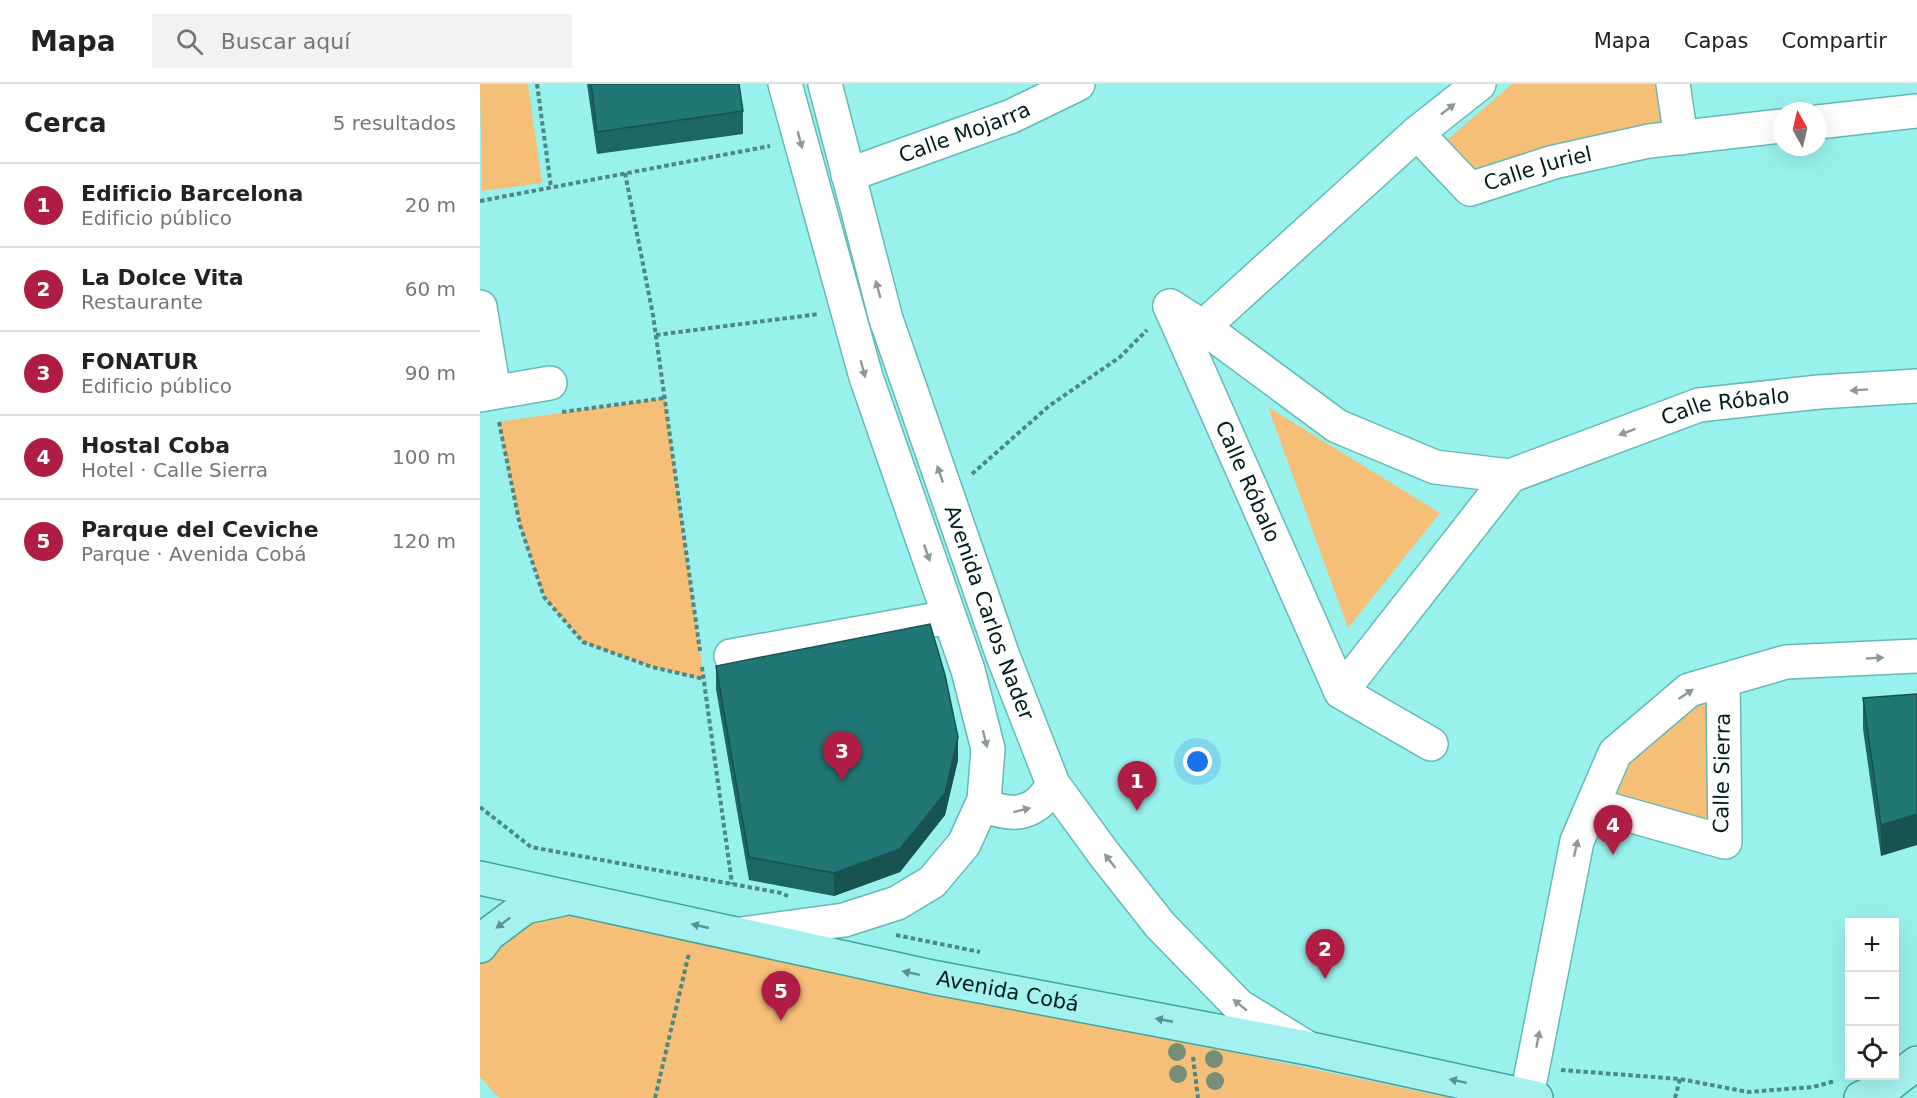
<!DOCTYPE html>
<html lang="es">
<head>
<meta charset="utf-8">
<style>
  body { margin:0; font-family:"DejaVu Sans",sans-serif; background:#f2f2f2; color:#222 }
  .controls { position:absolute; right:18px; bottom:18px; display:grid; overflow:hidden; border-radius:0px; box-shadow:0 6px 24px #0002 }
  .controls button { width:54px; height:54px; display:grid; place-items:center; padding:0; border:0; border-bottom:2px solid #e0e0e0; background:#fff; color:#222; font:30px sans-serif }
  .compass { position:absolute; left:1293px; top:18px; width:54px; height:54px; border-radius:50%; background:#fff; box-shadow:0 6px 24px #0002; rotate:352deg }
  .you { position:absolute; left:718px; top:678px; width:21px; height:21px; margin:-15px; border:4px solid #fff; border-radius:50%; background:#1a73e8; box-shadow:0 0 0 9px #1a73e833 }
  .badge { display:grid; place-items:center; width:39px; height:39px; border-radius:50%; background:#b01d44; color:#fff; font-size:20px; font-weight:700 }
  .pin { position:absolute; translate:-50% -50px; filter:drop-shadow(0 2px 3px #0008) }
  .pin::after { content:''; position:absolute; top:32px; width:21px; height:18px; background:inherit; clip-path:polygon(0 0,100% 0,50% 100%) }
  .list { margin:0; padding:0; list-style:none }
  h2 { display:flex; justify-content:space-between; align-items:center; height:78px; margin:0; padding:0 24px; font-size:26px }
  h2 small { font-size:20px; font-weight:400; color:#767676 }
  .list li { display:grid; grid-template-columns:39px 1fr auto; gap:18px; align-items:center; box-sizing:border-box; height:84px; padding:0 24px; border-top:2px solid #e0e0e0 }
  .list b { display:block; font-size:22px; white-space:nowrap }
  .list p { margin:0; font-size:20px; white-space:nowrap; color:#767676 }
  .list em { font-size:20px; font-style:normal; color:#767676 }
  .icon { flex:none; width:33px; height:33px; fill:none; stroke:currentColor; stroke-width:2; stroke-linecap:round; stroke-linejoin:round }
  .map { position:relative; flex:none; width:1437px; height:1014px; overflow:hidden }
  header { display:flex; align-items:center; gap:36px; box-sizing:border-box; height:84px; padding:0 30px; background:#fff; border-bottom:2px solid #e0e0e0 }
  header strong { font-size:28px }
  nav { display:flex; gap:33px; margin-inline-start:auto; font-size:21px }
  .search { width:420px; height:54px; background:#f2f2f2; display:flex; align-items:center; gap:15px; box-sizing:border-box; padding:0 21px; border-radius:0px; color:#767676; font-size:22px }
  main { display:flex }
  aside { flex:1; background:#fff }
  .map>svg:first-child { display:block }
  .green { fill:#f6bf77 }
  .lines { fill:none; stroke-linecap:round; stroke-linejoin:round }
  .minor-casing { stroke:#63bab7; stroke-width:36 }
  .major-casing { stroke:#44a29f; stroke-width:36 }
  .path { stroke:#4e8885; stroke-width:4; stroke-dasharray:4.5 3; stroke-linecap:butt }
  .minor { stroke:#fff; stroke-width:33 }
  .major { stroke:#a4f2f0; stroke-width:33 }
  .tree { fill:#758e77 }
  .wall { fill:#1c6665 }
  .shaded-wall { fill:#175352 }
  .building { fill:#217775; stroke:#175352; stroke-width:1.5 }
  .oneway { fill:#8d9999 }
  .oneway2 { fill:#5b9291 }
  .labels { text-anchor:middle; stroke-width:4.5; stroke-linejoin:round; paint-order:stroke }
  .street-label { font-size:21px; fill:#011d1c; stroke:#fff }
</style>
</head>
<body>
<header>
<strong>Mapa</strong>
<div class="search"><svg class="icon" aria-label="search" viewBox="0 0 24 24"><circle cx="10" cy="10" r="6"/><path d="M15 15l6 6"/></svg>Buscar aquí</div>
<nav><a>Mapa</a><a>Capas</a><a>Compartir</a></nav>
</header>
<main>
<aside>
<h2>Cerca<small>5 resultados</small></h2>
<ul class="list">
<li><span class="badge">1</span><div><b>Edificio Barcelona</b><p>Edificio público</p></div><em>20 m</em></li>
<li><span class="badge">2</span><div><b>La Dolce Vita</b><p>Restaurante</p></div><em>60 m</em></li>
<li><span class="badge">3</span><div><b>FONATUR</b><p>Edificio público</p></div><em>90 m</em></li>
<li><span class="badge">4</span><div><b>Hostal Coba</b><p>Hotel · Calle Sierra</p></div><em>100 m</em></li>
<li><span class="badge">5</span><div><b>Parque del Ceviche</b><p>Parque · Avenida Cobá</p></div><em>120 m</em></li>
</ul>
</aside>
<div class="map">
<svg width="1437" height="1014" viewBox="0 0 1437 1014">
  <rect width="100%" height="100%" fill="#99f1ed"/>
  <!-- green -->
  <path class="green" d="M0,0h48l14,99 -60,8z
    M1032,0h152l7,47 -194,48 -31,-38z
    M185,314l39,281 -52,-12 -69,-25 -39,-45 -24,-72 -22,-103z
    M788,323l172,106 -92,115z
    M1236,604l1,144 -109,-38 12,-37z
    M82,828l889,186h-952l-19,-21v-112l9,-17 33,-24z"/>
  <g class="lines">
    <!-- minor casing -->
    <g class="minor-casing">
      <g id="minor">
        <path id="s1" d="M345,0l61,235 117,337 50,128 51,70 56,71 79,81 67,41"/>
        <path d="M1193,0l8,54"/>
        <path d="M1338,38l99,-11"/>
        <path id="s2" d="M937,49l53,56 84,-27 95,-21 133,-15"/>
        <path id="s3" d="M368,91l164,-59 66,-32"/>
        <path id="s4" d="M690,222l33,21 134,99 98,41 75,9 189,-71 120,-13 98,-6"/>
        <path id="s5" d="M690,222l171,386 90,52"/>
        <path d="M0,223l14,85"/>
        <path d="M723,243l214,-194 62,-49"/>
        <path d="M0,311l70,-12"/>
        <path d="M251,572l218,-39"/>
        <path d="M861,608l169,-216"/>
        <path d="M504,716l1,5c29,14 53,8 68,-21"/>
        <path d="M1113,721l132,37 -2,-161"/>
        <path d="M261,850l103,-14 53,-17 35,-21 32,-38 20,-44 4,-51 -20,-79 -102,-293 -81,-293"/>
        <path d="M1047,1012l50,-255 38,-88 74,-63 97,-28 131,-6"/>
      </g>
    </g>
    <!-- major casing -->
    <g class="major-casing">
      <g id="major">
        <path id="s6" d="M0,794l452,99 375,71 229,50"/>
        <path d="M0,862l9,-12 36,-27 38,-8"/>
        <path d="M1381,1014l25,-11 31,-24"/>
      </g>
    </g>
    <!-- path -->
    <path class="path" d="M57,0l14,103
      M145,89l28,142 47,336
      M0,117l290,-55
      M176,251l163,-21
      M82,328l103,-14
      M19,338l21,103 24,72 39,45 69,25 52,12
      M492,390l77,-68 71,-49 27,-27
      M222,583l30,217
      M0,723l51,40 250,46 7,3
      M416,851l84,17
      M713,973l5,41
      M1081,986l119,9 68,13 65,-5 22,-6
      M175,1014l34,-145
      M1195,1014l5,-19"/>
    <!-- minor -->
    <use href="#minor" class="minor"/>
    <!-- major -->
    <use href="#major" class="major"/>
  </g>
  <!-- trees -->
  <g class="tree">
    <circle cx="697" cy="968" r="9"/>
    <circle cx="734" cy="975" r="9"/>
    <circle cx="698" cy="990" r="9"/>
    <circle cx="735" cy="997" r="9"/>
  </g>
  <!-- wall -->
  <path class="wall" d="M107,0h152l4,27v23l-146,20z
    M236,582l242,94 -13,55 -45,57 -66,24 -85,-16 -33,-191z
    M1437,610l-36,162 -18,-127v-31z"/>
  <!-- shaded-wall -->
  <path class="shaded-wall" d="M478,653v23l-13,55 -45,57 -66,24v-23z
    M1437,730v31l-36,11v-31z"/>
  <!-- building -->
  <path class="building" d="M111,0h148l4,27 -146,21z
    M450,540l15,51 13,62 -13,56 -45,56 -66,24 -85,-16 -33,-191z
    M1437,610v120l-36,11 -18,-127z"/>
  <!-- one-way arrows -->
  <defs><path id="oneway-solid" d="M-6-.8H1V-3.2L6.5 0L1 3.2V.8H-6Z" transform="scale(1.5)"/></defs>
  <g class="oneway">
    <use href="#oneway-solid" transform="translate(968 25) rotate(-38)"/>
    <use href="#oneway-solid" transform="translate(320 56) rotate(75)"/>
    <use href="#oneway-solid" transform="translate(398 205) rotate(-105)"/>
    <use href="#oneway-solid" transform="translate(383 285) rotate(75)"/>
    <use href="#oneway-solid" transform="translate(1379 306) rotate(176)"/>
    <use href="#oneway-solid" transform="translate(1147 348) rotate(159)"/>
    <use href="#oneway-solid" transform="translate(460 390) rotate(-109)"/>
    <use href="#oneway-solid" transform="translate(447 469) rotate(71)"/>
    <use href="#oneway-solid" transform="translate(1395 574) rotate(-3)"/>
    <use href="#oneway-solid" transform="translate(1206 610) rotate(-33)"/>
    <use href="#oneway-solid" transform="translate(505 655) rotate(76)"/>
    <use href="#oneway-solid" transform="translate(542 726) rotate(-14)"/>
    <use href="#oneway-solid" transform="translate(1096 764) rotate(-77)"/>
    <use href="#oneway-solid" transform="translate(630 777) rotate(-128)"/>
    <use href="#oneway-solid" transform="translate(760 921) rotate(-141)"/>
    <use href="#oneway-solid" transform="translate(1058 955) rotate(-79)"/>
  </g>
  <g class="oneway2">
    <use href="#oneway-solid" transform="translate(23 839) rotate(143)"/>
    <use href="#oneway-solid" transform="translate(220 842) rotate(-167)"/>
    <use href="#oneway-solid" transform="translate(431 889) rotate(-168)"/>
    <use href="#oneway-solid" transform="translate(684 936) rotate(-169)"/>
    <use href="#oneway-solid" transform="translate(978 997) rotate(-168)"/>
  </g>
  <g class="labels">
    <!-- street labels -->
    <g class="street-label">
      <text dy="7" stroke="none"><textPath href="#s3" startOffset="124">Calle Mojarra</textPath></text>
      <text dy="7" stroke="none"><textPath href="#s2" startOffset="148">Calle Juriel</textPath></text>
      <text dy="7" stroke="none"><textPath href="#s4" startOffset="615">Calle Róbalo</textPath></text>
      <text dy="7" stroke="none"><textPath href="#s5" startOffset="192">Calle Róbalo</textPath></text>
      <text dy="7" stroke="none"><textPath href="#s1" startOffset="554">Avenida Carlos Nader</textPath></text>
      <text transform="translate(1242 689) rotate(-89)" y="7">Calle Sierra</text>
      <text dy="7" stroke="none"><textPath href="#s6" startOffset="540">Avenida Cobá</textPath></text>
    </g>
  </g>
</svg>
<div class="controls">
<button>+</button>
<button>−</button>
<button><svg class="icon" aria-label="locate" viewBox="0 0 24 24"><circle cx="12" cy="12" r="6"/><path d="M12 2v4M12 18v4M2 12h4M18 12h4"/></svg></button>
</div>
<svg class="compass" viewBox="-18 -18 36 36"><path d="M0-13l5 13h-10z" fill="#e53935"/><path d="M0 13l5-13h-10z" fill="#767676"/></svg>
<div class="you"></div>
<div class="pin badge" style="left:657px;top:727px">1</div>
<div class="pin badge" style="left:845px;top:895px">2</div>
<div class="pin badge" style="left:362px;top:697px">3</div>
<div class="pin badge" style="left:1133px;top:771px">4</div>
<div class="pin badge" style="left:301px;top:937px">5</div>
</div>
</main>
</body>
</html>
